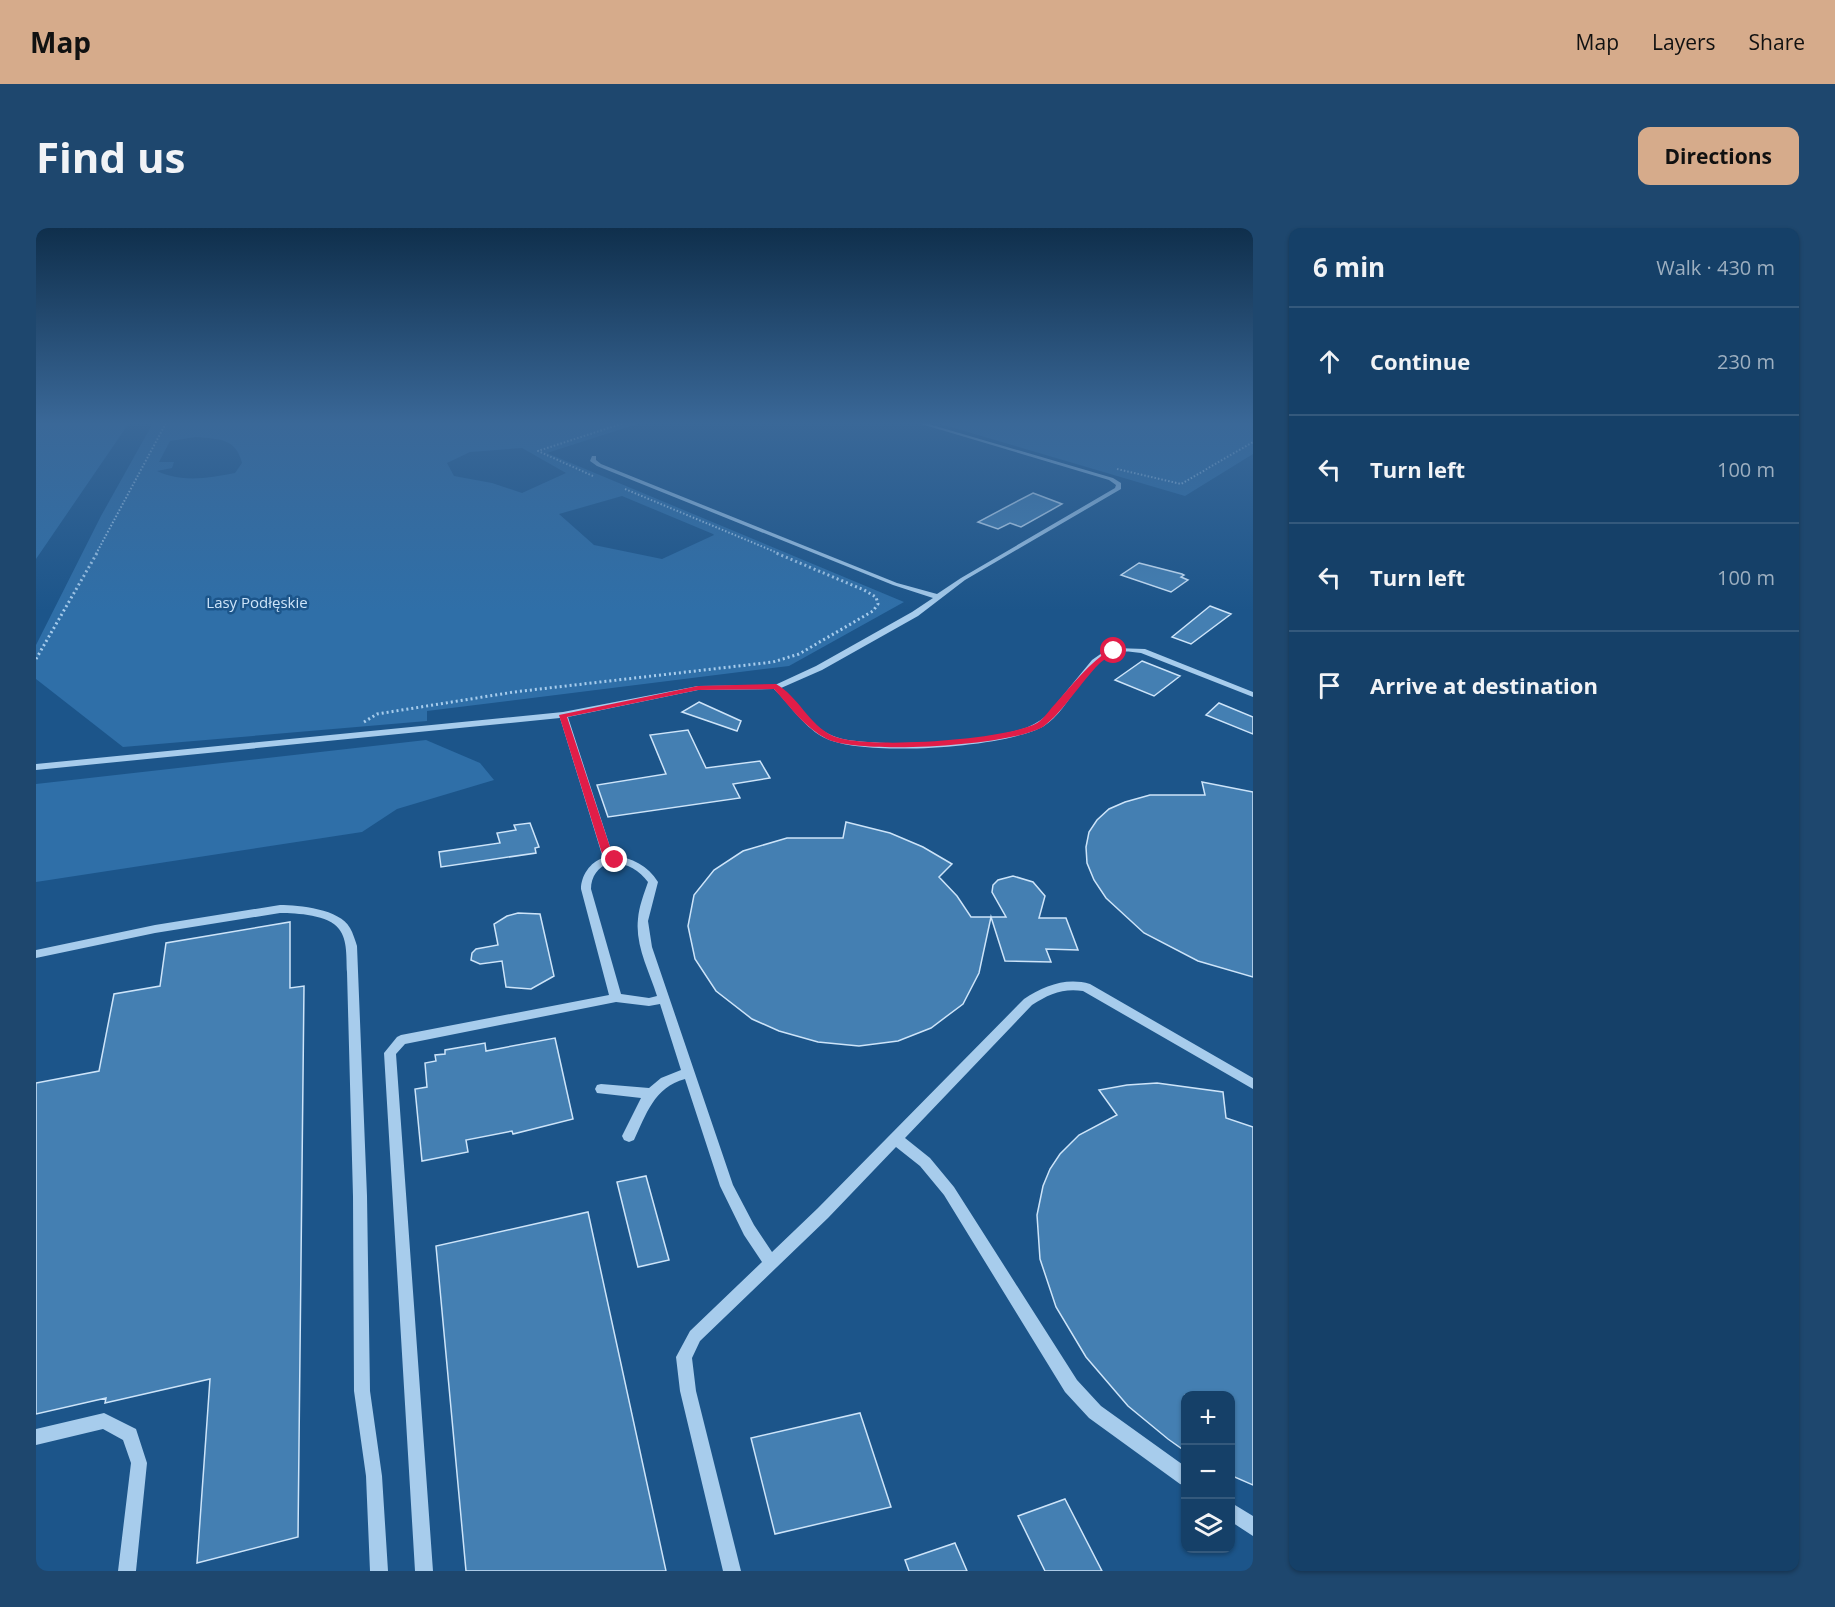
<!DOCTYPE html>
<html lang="en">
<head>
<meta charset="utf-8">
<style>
  body { margin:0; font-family:"Open Sans",sans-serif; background:#1e476e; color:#f1f3f6 }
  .controls { position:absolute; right:18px; bottom:18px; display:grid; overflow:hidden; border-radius:12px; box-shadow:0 2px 4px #0004 }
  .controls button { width:54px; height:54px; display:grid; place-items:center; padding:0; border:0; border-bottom:2px solid #34597c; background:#154068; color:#f1f3f6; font:30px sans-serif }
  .stop { position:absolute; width:18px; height:18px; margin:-14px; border:4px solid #e11d48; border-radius:50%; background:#fff }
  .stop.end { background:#e11d48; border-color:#fff; box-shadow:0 2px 6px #0008 }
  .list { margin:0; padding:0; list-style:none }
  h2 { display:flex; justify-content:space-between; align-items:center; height:78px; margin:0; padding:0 24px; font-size:26px }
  h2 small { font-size:20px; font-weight:400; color:#9dafc0 }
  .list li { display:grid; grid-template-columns:39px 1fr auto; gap:18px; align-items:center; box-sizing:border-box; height:108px; padding:0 24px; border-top:2px solid #34597c }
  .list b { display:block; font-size:22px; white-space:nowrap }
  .list em { font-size:20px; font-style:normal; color:#9dafc0 }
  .icon { flex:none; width:33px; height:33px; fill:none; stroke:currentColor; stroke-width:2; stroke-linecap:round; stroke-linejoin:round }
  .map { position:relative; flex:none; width:1217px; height:1343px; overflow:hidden; border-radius:12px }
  header { display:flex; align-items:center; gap:36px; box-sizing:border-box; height:84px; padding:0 30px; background:#d6ab8b; color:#111 }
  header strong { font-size:28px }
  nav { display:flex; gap:33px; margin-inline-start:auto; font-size:21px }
  .intro { display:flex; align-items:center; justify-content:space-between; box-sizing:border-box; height:144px; padding:0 36px }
  h1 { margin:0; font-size:42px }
  .button { padding:15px 27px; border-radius:12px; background:#d6ab8b; color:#111; font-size:21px; font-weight:700 }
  main { display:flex; gap:36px; padding:0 36px }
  aside { flex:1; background:#154068; border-radius:12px; box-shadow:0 2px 4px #0004 }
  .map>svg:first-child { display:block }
  .green { fill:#2f6fa8; fill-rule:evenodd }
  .building { fill:#447fb2; stroke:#cde4f9; stroke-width:1.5 }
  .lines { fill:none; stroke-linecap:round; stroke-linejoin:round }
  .path-far1 { stroke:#a7ccec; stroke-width:2; stroke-dasharray:1.5 2; stroke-linecap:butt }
  .path { stroke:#a7ccec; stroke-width:3; stroke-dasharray:2 3; stroke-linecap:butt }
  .minor { fill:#a7ccec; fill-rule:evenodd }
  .route { fill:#e11d48 }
  .labels { text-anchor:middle; stroke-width:5; stroke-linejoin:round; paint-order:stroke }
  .far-park-label { font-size:15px; fill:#cde4f9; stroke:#1c558a }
</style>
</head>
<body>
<header>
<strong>Map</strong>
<nav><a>Map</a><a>Layers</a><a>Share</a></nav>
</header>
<div class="intro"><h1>Find us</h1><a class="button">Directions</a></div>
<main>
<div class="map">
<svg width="1217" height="1343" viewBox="0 0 1217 1343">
  <rect width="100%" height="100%" fill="#1c558a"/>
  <!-- green -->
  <path class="green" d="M0,195h93l-93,136z
    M117,195h487l-93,30 357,149 -115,64 -362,45v10l-304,26 -87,-68v-34l65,-129zM160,209c23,2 40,1 46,26l-7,10c-27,5 -52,10 -78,-2l15,-3 2,-6h-15l11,-21zM486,220l44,25 -44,20 -30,-10 -38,-7 -7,-13 23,-11zM586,268l91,38 1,1 -52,24 -68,-14 -35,-31z
    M901,195h316v31l-68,42z
    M390,512l54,23 14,17 -97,29 -35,23 -326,50v-98z"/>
  <!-- building -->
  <path class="building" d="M997,265l29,11 -41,23 -11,-4 -12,6 -20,-7z
    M1103,335l43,11 2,1 -3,2 7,3 -17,12 -50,-17z
    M1174,378l21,8 -40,30 -19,-7z
    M1106,433l38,15 -26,20 -39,-16z
    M663,474l42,19 -4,10 -55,-19z
    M1183,475l34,14v17l-47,-19z
    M652,502l18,38 54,-7 10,17 -37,6 7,14 -132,19 -11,-32 69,-11 -16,-39z
    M1166,554l51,10v185l-55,-16 -54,-28 -38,-35 -12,-18 -7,-17 -1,-16 3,-15 8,-12 12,-11 16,-7 25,-7h55z
    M810,594l44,11 33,14 29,17 -13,13 18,19 14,21h35l-14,-25 1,-7 5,-5 15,-4 20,6 12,14 -6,22h27l12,32 -32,-1 5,13 -46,-1 -14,-44 -12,56 -16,31 -32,24 -33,13 -39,5 -41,-4 -39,-11 -27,-12 -36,-28 -21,-32 -7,-33 6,-31 20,-25 29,-19 44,-13h56z
    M494,595l9,24 -4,1 1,5 -95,14 -2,-15 61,-9 -3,-10 19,-3 -2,-5z
    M482,685l22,1 14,62 -23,13 -25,-2 -4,-26 -22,3 -9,-4 1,-7 4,-4 22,-4 -4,-21 13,-8z
    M254,694v66l14,-2 -6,551 -101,26 13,-184 -105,24 1,-5 -70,16v-331l63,-12 15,-77 46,-8 6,-43z
    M519,810l18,81 -60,15 -1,-3 -46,9 2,12 -46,9 -7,-72 12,-2 -2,-24 11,-2 -1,-6 10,-1v-4l40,-7 1,8z
    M1121,855l66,9 3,26 27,9v358l-23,-10v-80h-45v56l-17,-12 -40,-33 -42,-49 -30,-50 -16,-48 -3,-44 6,-29 7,-17 10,-15 19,-19 38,-20 -18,-25 28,-5z
    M610,948l23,84 -31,7 -21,-85z
    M552,984l78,359h-200l-30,-325z
    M824,1185l31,94 -116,27 -24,-96z
    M1029,1271l37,72h-57l-27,-55z
    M919,1315l12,28h-58l-4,-11z"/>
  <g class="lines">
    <!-- path-far1 -->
    <path class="path-far1" d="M1081,241l64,15 72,-42
      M557,248l-55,-25 86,-28
      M589,261l155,65
      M60,326l70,-131"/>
    <!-- path -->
    <path class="path" d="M0,431l61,-106
      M328,494l13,-8 137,-22 259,-30 26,-8 74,-43 5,-7 -2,-7 -12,-7 -88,-37"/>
    <!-- minor -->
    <path class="minor" d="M882,195h7l188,55 8,5v6l-156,91 -47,36 -96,54 -41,18c17,16 31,41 55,49 15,5 34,5 50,6 44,0 90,-1 133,-13 11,-3 20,-8 28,-15l45,-55 10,-7 13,-5 30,1 108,43v5l-112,-44c-8,-1 -16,-2 -23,-1 -30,5 -48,58 -74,74 -38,22 -177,31 -217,13 -22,-10 -36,-33 -53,-50l-76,1 -130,27 45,139c19,1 35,10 45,26l-10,39 4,26 81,238 21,40 18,27 46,-44 206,-209c20,-13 42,-22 66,-15l163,94v11l-170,-98c-20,-3 -34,3 -51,14l-127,133 25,20 24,29 123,193 24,26 85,61v19l-6,-2 -91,-66 -24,-26 -121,-197 -24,-29 -24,-19 -68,71 -128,123 -8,17 4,33 45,180h-18l-43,-180 -4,-34 14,-26 72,-69 -18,-27 -24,-49 -35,-107c-31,8 -39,36 -51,61l-5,2 -5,-2 -2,-4 19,-38 -44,-5 -2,-4 2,-4 4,-1 48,4 12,-10 20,-8 -21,-66 -11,2 -33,-4 -211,42 -9,10 37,517h-18l-31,-518 13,-16 4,-2 208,-40 -28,-106c0,-13 9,-27 22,-31l-43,-140 -524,52v-6l527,-52 135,-26 77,-1 41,-19 96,-54 21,-14 -40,-13 -296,-119 -7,-5 2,-5h4v4l5,4 296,119 40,11 24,-16 154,-90 1,-3 -7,-5zM574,635c16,-1 29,7 38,19 -4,12 -9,24 -10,37 -3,26 11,52 19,77l-8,2 -28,-4 -30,-105c0,-12 7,-23 19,-26z
      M244,677c19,0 60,4 70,23 3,5 5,12 7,18l10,250 3,195 12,85 6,95h-18l-4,-95 -12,-85 -1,-195 -6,-224c-1,-13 1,-32 -8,-43 -10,-14 -42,-16 -59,-16l-125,20 -119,25v-8l119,-25z
      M68,1185l32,16 11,34 -11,108h-18l13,-108 -8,-23 -20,-11 -67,16v-16z
      M1194,1274l23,14v20l-23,-15z"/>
  </g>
  <!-- sky -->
  <linearGradient id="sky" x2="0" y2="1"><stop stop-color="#0f2f4c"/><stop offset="0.51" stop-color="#3a6898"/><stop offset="1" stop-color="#3a6898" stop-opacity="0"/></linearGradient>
  <rect width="1217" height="383" fill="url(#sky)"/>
  <!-- route -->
  <path class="route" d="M1075,421l6,2c-5,5 -13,8 -18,13 -17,17 -37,49 -55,62 -29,20 -185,29 -217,13 -22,-11 -37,-32 -53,-50l-76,1 -131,27 46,139 7,4 -5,3 -11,-3 -45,-145 139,-29 78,-2c22,12 33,41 57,52 32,14 174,4 204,-13 7,-4 13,-14 19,-20 17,-19 33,-40 55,-54z"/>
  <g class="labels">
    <!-- far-park labels -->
    <g class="far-park-label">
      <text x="221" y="380">Lasy Podłęskie</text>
    </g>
  </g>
</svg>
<div class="controls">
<button>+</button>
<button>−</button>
<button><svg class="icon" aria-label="layers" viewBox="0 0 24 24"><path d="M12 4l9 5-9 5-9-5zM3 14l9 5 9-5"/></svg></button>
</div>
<div class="stop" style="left:1078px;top:423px"></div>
<div class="stop end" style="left:579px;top:632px"></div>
</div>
<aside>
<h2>6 min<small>Walk · 430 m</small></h2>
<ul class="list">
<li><svg class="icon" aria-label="ahead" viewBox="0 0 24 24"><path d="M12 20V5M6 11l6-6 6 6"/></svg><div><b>Continue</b></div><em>230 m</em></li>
<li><svg class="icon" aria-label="left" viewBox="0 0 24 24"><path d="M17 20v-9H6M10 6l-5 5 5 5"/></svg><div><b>Turn left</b></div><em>100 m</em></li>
<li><svg class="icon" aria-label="left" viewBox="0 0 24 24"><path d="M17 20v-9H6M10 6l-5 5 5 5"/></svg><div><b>Turn left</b></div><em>100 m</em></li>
<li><svg class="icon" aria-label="arrive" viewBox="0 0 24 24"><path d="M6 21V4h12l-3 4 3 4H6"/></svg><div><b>Arrive at destination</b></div></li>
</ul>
</aside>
</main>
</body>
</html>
